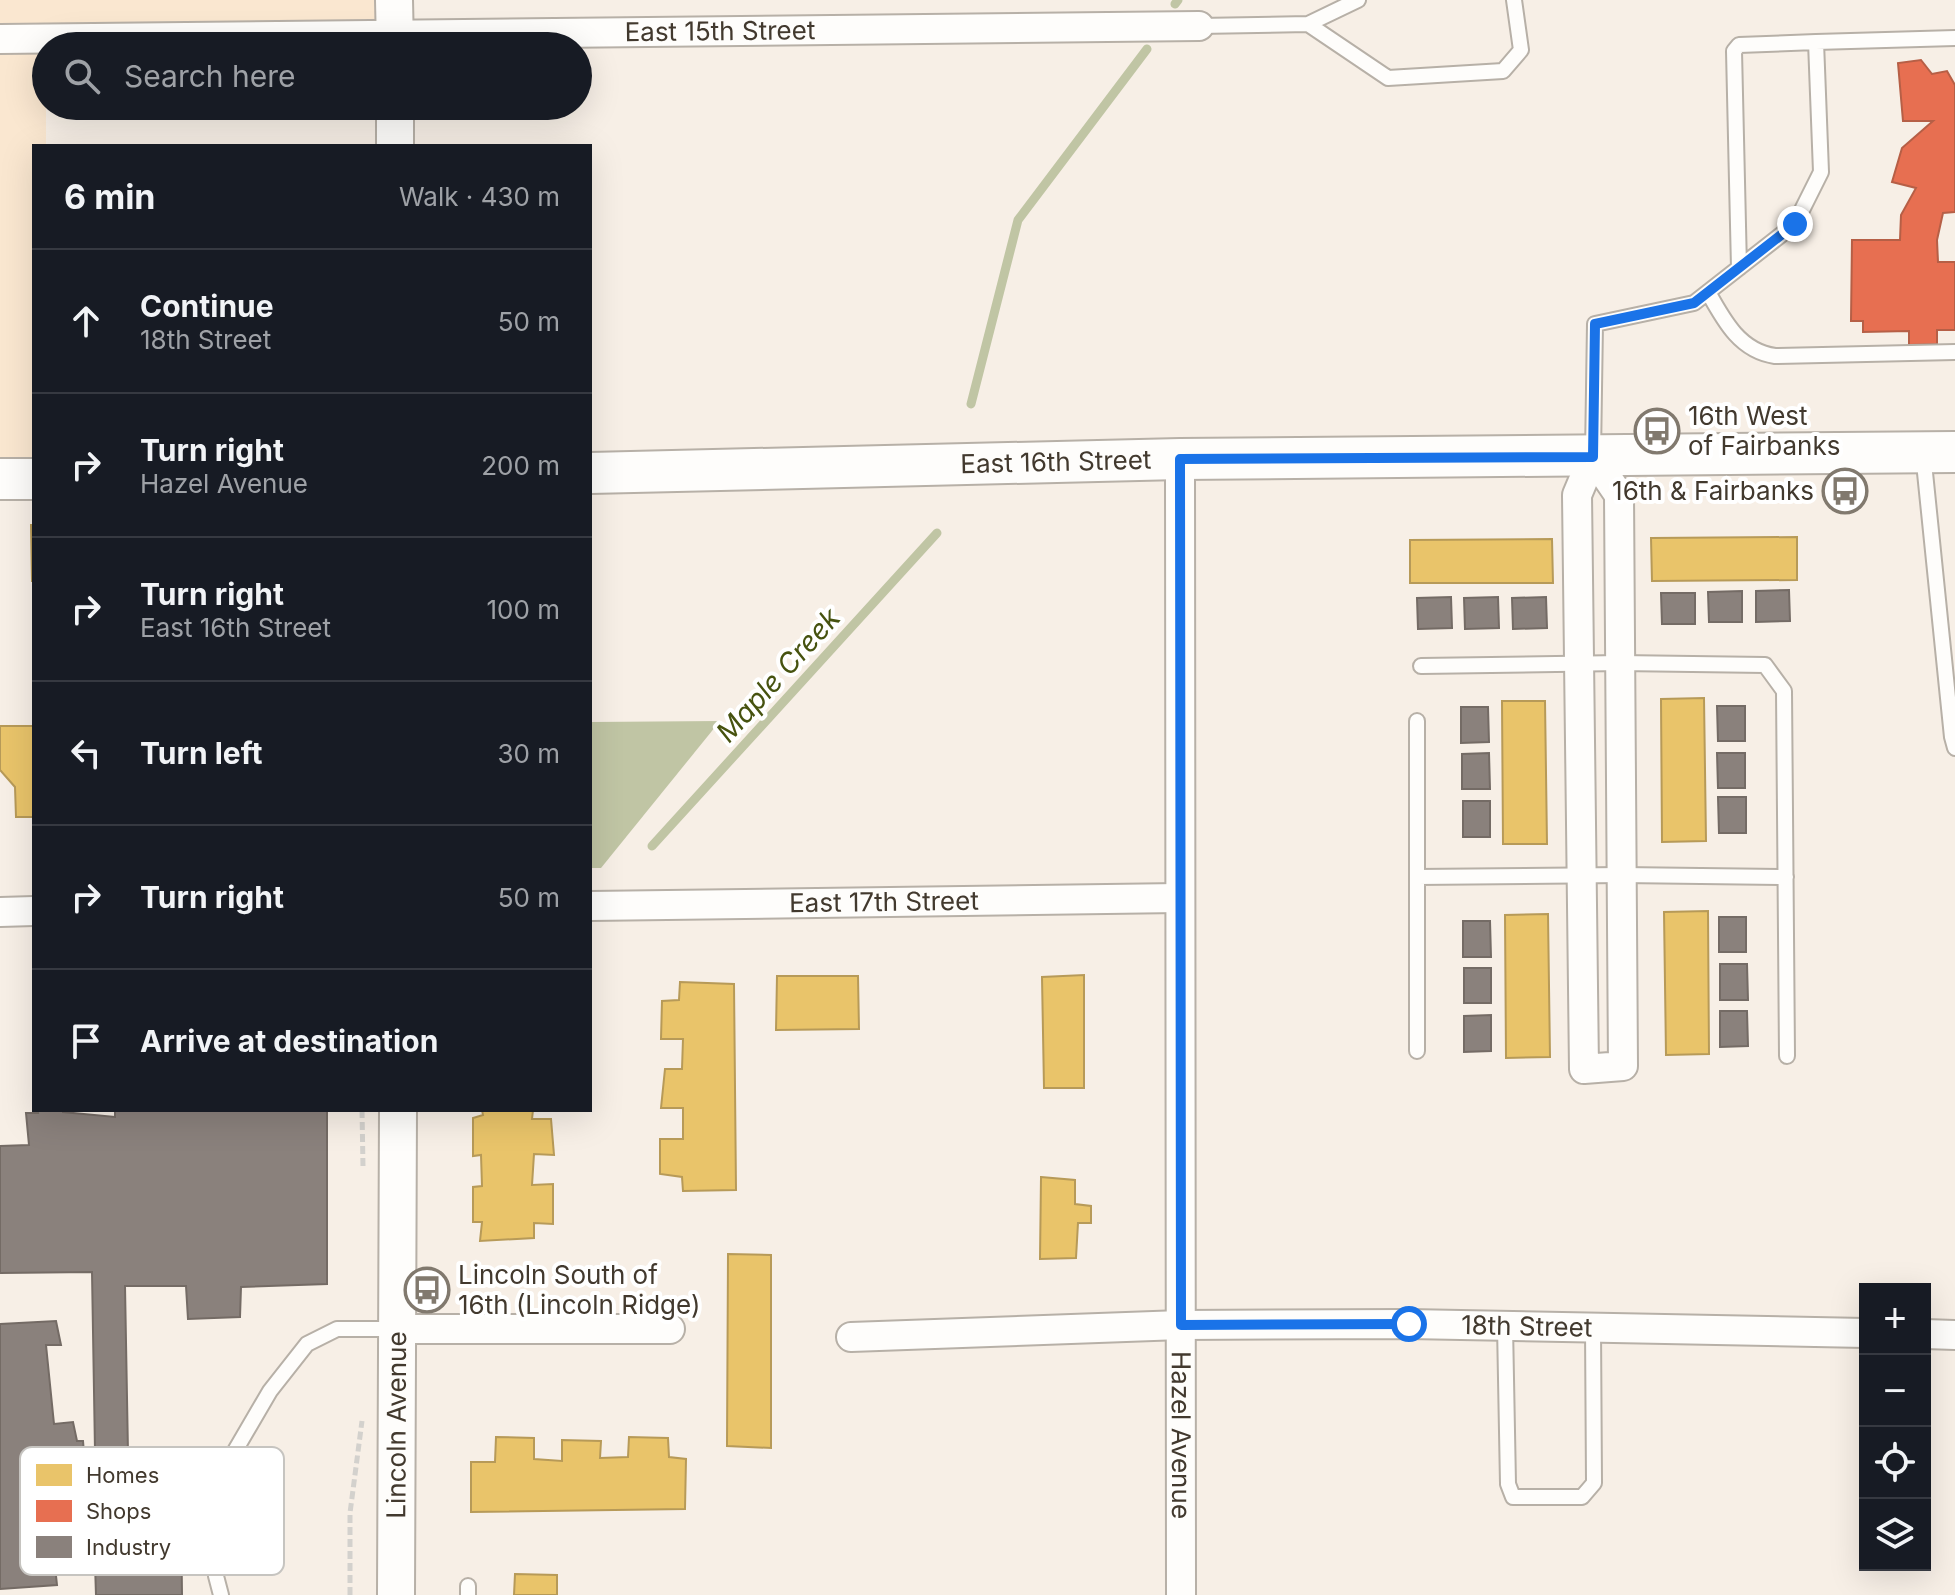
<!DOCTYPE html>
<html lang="en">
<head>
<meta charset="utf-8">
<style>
  body { margin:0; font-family:Inter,sans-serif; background:#242831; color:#f1f3f6 }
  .controls { position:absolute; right:24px; bottom:24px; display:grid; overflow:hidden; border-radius:0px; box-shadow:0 8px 32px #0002 }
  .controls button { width:72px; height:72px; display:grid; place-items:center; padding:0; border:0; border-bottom:2px solid #363941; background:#171b24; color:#f1f3f6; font:40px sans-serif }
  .stop { position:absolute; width:24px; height:24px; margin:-18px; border:6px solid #1a73e8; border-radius:50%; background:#fff }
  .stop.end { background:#1a73e8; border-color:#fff; box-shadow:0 2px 8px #0008 }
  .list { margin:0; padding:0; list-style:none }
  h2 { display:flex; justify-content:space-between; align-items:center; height:104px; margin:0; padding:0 32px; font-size:34px }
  h2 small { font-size:26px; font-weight:400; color:#9ea1a6 }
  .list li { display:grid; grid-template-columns:52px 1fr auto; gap:24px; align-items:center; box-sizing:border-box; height:144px; padding:0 32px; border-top:2px solid #363941 }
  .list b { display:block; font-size:30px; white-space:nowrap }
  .list p { margin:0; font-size:26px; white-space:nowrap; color:#9ea1a6 }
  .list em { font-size:26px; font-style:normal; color:#9ea1a6 }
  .icon { flex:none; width:44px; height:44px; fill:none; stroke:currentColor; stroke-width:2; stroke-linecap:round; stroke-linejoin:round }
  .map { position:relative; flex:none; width:1955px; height:1595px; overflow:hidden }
  .search { position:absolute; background:#171b24; box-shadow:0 8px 32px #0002; left:32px; top:32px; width:560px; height:88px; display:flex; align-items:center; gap:20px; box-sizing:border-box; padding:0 28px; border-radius:44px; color:#9ea1a6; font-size:30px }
  .panel { position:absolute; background:#171b24; box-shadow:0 8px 32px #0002; left:32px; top:144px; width:560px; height:968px; border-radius:0px }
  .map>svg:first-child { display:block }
  .built { fill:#fae7d0 }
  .water { fill:#c0c5a4 }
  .homes { fill:#e9c46a; stroke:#b79a58; stroke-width:2 }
  .shops { fill:#e76f51; stroke:#b65f46; stroke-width:2 }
  .industry { fill:#8a817c; stroke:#746b65; stroke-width:2 }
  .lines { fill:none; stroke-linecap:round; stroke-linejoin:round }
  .stream { stroke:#c0c5a4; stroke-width:9 }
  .service-casing { stroke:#b7b0a7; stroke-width:18 }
  .minor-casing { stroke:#b7b0a7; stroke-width:32 }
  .tertiary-casing { stroke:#b7b0a7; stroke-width:40 }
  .secondary-casing { stroke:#b7b0a7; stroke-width:44 }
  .path { stroke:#d3d1cd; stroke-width:5; stroke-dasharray:8 4; stroke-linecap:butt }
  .service { stroke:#fefdfb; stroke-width:14 }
  .minor { stroke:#fefdfb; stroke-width:28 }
  .tertiary { stroke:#fefdfb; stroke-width:36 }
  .secondary { stroke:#fefdfb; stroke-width:40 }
  .route { stroke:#1a73e8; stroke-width:10 }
  .labels { text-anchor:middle; stroke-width:8; stroke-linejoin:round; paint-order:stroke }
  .street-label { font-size:26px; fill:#42392e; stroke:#fff }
  .poi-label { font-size:26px; fill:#42392e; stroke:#fff; text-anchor:start }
  .water-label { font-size:28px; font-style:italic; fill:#46520f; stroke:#fff }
  .key { fill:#fff; stroke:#c6c4c0; stroke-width:2 }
  .key-label { font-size:22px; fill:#42392e }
</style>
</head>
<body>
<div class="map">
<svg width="1955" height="1595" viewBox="0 0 1955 1595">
  <rect width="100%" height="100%" fill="#f7efe6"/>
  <!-- built -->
  <path class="built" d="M0,0h376v42l-330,1v103h-12v319h-34z"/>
  <!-- water -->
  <path class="water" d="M720,721l-119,147h-11v-146z"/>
  <!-- homes -->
  <path class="homes" d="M31,525h3v56h-2z
    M1797,537v43l-145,1 -1,-43z
    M1552,539l1,44h-143v-43z
    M1704,698l2,143 -44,1 -1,-143z
    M1502,701h43l2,143h-44z
    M0,726h34v91h-18l-1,-30 -15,-17z
    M1708,911l1,143 -43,1 -2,-143z
    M1548,914l2,143 -44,1 -1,-143z
    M1084,975v113h-40l-2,-111z
    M777,976h81l1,53 -83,1z
    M680,982l54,2 2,206 -53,1 -1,-14 -22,-3v-35h23v-31h-22l4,-39h17l1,-30h-22l1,-38 17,-1z
    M482,1110h51l-1,9h19l3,36 -20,-1 -2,31 21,-1v40l-19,-1v15l-54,3 2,-19h-9v-35l9,-1 -1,-31 -8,1v-38l10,-3z
    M1041,1177l34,3v24l16,2v17h-13l-2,35 -36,1z
    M728,1254l43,1v193l-44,-2z
    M496,1437l38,1v21l28,2v-21l39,1 -1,17 28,-1 1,-20 39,1 1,19 17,2 -1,50 -214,3v-50h24z
    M515,1574l42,1v20h-43z"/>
  <!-- shops -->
  <path class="shops" d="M1921,60l11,14 15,-3 8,14v127l-12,1 -6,27 1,22h17v68h-18v14l-28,1v-14l-46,1v-11h-12l1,-81h48l1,-25 15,-27 -24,-6 10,-34 31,-27h-30l-5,-58z"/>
  <!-- industry -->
  <path class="industry" d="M1789,590l1,31 -34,1v-31z
    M1742,591v31h-33l-1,-30z
    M1661,593h34v31h-33z
    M1451,597l1,31 -34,1 -1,-31z
    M1498,597l1,31 -34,1 -1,-31z
    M1546,597l1,31 -34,1 -1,-31z
    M1717,706h28v35h-27z
    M1461,707h27l1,35 -28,1z
    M1489,753l1,36h-28v-35z
    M1717,753h28v35h-27z
    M1718,797h28v36h-27z
    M1463,801h27v36h-27z
    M1719,917h27v35h-27z
    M1463,921h27l1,36h-28z
    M1720,964h27l1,36h-28z
    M1464,968h27v35h-27z
    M1720,1011h27l1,35 -28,1z
    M1491,1015v36l-27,1v-36z
    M38,1110h25v2l52,5v-7h212v174l-86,3 -1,30 -52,2 -2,-33h-61l4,223h52l1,86h-86l-4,-124 -9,-2 7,70h-38l5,46 -57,4v-265l56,-3 5,24h-15l8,79 19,-2 4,19h6l1,12 11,-2 -3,-179 -92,1v-127l29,-1 -3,-32h12z"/>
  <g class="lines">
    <!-- stream -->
    <path class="stream" d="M1175,4l3,-4
      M971,404l47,-184 129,-171
      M652,846l285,-313"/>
    <!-- service casing -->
    <g class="service-casing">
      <path id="service" d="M1308,24l80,54 115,-7 18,-21 -7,-50
        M1199,26l109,-2 50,-24
        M1739,268l-5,-217 5,-6 77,-3
        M1708,292c16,29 32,59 67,64l180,-4
        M1923,453l29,284 3,11
        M1593,454l2,-130 99,-21 101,-79 26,-52 -5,-130 139,-4
        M1421,666l199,-3 145,2 19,26 3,365
        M1417,721v330
        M1417,877l205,-2 164,2
        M1505,1326l3,158 5,13h69l12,-14 -1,-155
        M221,1595l-5,-19 -1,-43 17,-77 38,-65 37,-47 30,-15h60
        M468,1595v-9"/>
    </g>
    <!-- minor casing -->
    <g class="minor-casing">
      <g id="minor">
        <path id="s1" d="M0,39l1199,-13"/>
        <path d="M1593,457l26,38 4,571 -39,3 -7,-574z"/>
        <path id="s2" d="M1180,459l1,1136"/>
        <path id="s3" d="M590,906l589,-8"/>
        <path d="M0,912l34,-1"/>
        <path d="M397,1329h273"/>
        <path d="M1925,1334l30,1"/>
        <path id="s4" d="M851,1337l330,-12 228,-1 456,9"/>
      </g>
    </g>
    <!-- tertiary casing -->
    <g class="tertiary-casing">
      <g id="tertiary">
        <path d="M394,0l1,46"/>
        <path d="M395,106v40"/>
        <path id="s5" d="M396,1595l2,-485"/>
      </g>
    </g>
    <!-- secondary casing -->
    <g class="secondary-casing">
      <g id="secondary">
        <path id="s6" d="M590,473l590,-14 775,-7"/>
        <path d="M0,479h34"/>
      </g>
    </g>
    <!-- path -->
    <path class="path" d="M362,1110l1,57
      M350,1595v-82l12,-92"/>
    <!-- service -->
    <use href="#service" class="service"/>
    <!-- minor -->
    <use href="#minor" class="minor"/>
    <!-- tertiary -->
    <use href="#tertiary" class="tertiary"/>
    <!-- secondary -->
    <use href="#secondary" class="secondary"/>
  </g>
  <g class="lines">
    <!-- route -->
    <path class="route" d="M1409,1324l-228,1 -1,-866 413,-2 2,-133 99,-21 101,-79"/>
  </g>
  <!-- icons -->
  <defs>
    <g id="bus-ring" transform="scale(2.3)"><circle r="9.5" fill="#fff" stroke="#81796e" stroke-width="1.5"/><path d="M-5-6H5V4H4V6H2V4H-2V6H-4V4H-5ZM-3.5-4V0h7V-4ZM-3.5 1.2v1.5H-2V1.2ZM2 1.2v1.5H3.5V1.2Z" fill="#81796e"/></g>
  </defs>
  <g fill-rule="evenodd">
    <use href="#bus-ring" x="1657" y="431"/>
    <use href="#bus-ring" x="1845" y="491"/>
    <use href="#bus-ring" x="427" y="1290"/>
  </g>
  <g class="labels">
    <!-- street labels -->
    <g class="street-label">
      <text dy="9" stroke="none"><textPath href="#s1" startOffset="720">East 15th Street</textPath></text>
      <text dy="9" stroke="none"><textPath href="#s6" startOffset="466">East 16th Street</textPath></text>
      <text dy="9" stroke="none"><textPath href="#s3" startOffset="294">East 17th Street</textPath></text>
      <text dy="9" stroke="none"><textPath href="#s4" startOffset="676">18th Street</textPath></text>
      <text dy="9" stroke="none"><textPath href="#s5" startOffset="170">Lincoln Avenue</textPath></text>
      <text dy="9" stroke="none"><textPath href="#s2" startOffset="976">Hazel Avenue</textPath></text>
    </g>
    <!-- poi labels -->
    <g class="poi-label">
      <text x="1688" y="425">16th West<tspan x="1688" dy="30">of Fairbanks</tspan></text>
      <text x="1814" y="500" text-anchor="end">16th &amp; Fairbanks</text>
      <text x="458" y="1284">Lincoln South of<tspan x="458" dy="30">16th (Lincoln Ridge)</tspan></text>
    </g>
    <!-- water labels -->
    <g class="water-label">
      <text transform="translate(778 675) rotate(-48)" y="10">Maple Creek</text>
    </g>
  </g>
  <!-- legend -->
  <rect x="20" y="1447" width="264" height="128" rx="12" class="key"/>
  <rect x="36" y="1464" width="36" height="22" fill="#e9c46a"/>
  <rect x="36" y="1500" width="36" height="22" fill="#e76f51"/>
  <rect x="36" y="1536" width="36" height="22" fill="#8a817c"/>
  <g class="key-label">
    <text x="86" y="1483">Homes</text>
    <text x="86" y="1519">Shops</text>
    <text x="86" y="1555">Industry</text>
  </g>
</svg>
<div class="controls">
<button>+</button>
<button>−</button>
<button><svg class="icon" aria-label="locate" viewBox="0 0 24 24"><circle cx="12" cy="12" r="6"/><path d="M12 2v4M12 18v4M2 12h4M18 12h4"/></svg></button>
<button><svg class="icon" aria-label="layers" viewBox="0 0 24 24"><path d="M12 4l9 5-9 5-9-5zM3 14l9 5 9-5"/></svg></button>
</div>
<div class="stop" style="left:1409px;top:1324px"></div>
<div class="stop end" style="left:1795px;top:224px"></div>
<div class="search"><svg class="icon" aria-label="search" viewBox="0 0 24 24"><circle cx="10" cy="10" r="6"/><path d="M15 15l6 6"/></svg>Search here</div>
<section class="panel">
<h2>6 min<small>Walk · 430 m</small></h2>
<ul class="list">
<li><svg class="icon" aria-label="ahead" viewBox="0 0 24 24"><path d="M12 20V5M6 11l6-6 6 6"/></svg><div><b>Continue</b><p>18th Street</p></div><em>50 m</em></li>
<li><svg class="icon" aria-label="right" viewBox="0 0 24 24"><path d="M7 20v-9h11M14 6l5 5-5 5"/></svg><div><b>Turn right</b><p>Hazel Avenue</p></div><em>200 m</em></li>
<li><svg class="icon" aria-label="right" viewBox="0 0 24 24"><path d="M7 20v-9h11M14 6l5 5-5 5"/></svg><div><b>Turn right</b><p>East 16th Street</p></div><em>100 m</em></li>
<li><svg class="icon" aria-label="left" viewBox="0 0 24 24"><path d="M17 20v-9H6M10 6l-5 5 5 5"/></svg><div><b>Turn left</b></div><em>30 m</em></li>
<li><svg class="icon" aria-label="right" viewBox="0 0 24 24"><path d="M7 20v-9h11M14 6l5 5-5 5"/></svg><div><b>Turn right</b></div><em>50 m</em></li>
<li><svg class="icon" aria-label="arrive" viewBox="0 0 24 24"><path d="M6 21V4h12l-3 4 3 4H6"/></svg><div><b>Arrive at destination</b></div></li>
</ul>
</section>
</div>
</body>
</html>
